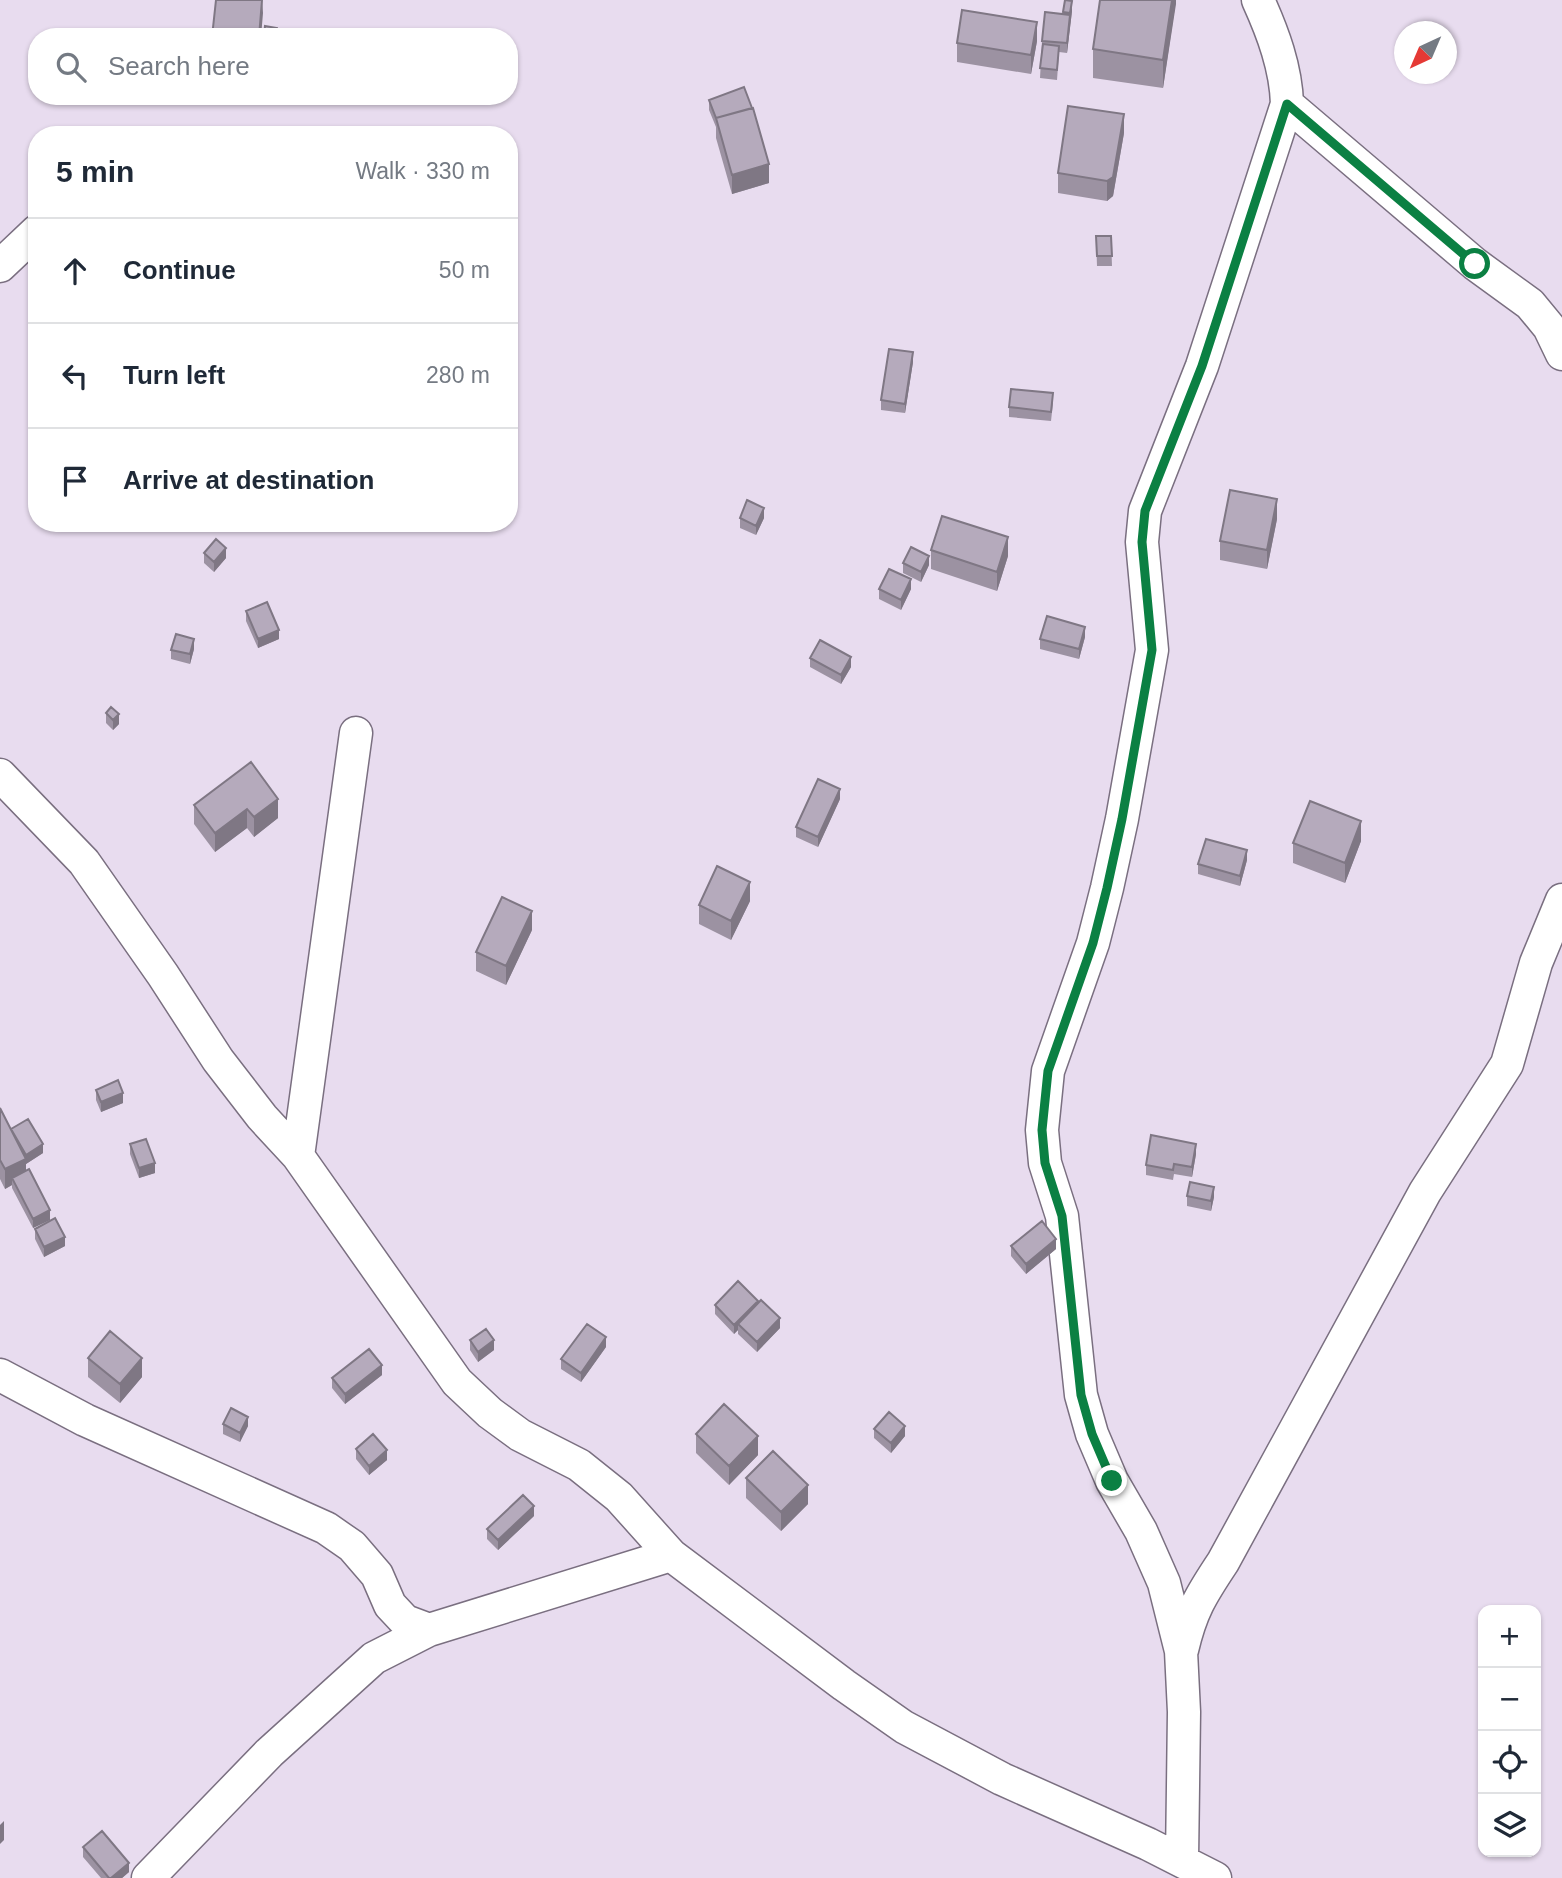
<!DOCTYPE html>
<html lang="en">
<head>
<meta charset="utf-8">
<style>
  body { margin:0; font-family:Arial,sans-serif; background:#f2f2f3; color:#1f2937 }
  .controls { position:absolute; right:21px; bottom:21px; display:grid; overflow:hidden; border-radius:14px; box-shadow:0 2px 5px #0004 }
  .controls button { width:63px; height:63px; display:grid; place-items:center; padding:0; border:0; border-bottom:2px solid #e0e1e3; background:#fff; color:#1f2937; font:35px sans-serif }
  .compass { position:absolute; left:1394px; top:21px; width:63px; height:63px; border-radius:50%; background:#fff; box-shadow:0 2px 5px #0004; rotate:224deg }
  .stop { position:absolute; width:21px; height:21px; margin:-16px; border:5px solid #0b8043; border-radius:50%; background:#fff }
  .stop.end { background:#0b8043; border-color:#fff; box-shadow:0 2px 7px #0008 }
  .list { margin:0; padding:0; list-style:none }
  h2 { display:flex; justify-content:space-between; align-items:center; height:91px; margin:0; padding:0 28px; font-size:30px }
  h2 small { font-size:23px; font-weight:400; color:#747a83 }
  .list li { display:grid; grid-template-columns:46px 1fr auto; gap:21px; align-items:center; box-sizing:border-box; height:105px; padding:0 28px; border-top:2px solid #e0e1e3 }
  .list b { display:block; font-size:26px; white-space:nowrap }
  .list em { font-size:23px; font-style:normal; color:#747a83 }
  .icon { flex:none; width:38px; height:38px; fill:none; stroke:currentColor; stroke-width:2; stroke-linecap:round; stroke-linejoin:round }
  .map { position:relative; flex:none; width:1562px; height:1878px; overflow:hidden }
  .search { position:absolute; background:#fff; box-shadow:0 2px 5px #0004; left:28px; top:28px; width:490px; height:77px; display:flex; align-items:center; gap:18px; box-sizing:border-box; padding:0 24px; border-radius:28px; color:#747a83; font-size:26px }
  .panel { position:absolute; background:#fff; box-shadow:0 2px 5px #0004; left:28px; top:126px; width:490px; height:406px; border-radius:28px }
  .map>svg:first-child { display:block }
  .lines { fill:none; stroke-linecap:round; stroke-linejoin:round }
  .street-casing { stroke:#7a6f80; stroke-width:35 }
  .street { stroke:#fff; stroke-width:32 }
  .wall { fill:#9c92a2 }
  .shaded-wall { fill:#7f7784 }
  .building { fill:#b5aabc; stroke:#7f7784; stroke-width:2 }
  .route { stroke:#0b8043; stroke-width:9 }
</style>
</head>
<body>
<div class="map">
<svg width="1562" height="1878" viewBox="0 0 1562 1878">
  <rect width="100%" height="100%" fill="#e8dcef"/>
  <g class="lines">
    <!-- street casing -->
    <g class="street-casing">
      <path id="street" d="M1287,104l188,160 55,40 19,23 13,27
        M0,266l37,-35
        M0,775l84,87 79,113 55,85 44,57 36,39 159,226 33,31 30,22 59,30 40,32 52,58 173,130 60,42 98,52 146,65 67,34
        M298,1156l58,-423
        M0,1375l85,45 241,108 26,18 25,29 13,30 15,16 24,9
        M1182,1650c9,-39 19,-55 41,-88l202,-370 82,-128 29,-101 26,-63
        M1182,1860l2,-148 -3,-61 -17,-68 -23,-52 -29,-50 -20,-47 -11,-39 -19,-179 -17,-53 -3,-33 6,-59 45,-128 14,-55 15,-69 30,-169 -10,-108 3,-31 57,-145 85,-262c-1,-36 -14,-71 -29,-104
        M148,1878l121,-125 105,-95 55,-28 242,-75"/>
    </g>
    <!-- street -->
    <use href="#street" class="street"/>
  </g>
  <!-- wall -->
  <path class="wall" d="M1065,0l7,11 -5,42 -8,-1 -2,28 -17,-2 2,-37 21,-27z
    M1176,0l-13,88 -70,-10v-29z
    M1037,41l-6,33 -74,-12v-19z
    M709,100l60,83 -37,11 -16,-56v-11l-7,-17z
    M1124,133l-11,63 -6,5 -49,-8v-20z
    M1096,236h15l1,30h-15z
    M913,362l-8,51 -24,-3v-10z
    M1053,403l-2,18 -42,-4v-10z
    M740,518h24l-8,17 -16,-7z
    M1277,519l-10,50 -47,-9v-19z
    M931,550l77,6 -11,35 -66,-22z
    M204,553l22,5 -12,14 -10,-9z
    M903,563l26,2 -8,17 -18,-9z
    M879,589h32l-10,21 -22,-11z
    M246,611l33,28 -21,9 -12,-27z
    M1085,637l-6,22 -39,-10v-10z
    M194,649l-4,15 -19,-5v-9z
    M810,658l41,9 -10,17 -31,-17z
    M106,713l13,11 -6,6 -7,-7z
    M251,762l27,56 -24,19 -7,-9 -32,24 -21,-28v-19z
    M840,799l-22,48 -22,-10v-10z
    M1361,841l-16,42 -52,-20v-20z
    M1247,860l-7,26 -42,-12v-10z
    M750,901l-19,39 -32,-16v-19z
    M532,930l-26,55 -30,-14v-19z
    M96,1090l27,13 -22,9 -5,-12z
    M0,1108l11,21 32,24 -17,11v7l24,49 -17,8 -21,-40v-3l-7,4 -5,-10z
    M130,1144l25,29 -16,5 -9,-24z
    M1196,1154l-4,23 -18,-3 -1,6 -27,-5v-10z
    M1187,1196l27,1 -3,14 -24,-5z
    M35,1229l30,17 -21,11 -9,-18z
    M1011,1246l45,3 -30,25 -15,-18z
    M758,1304l22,24 -23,24 -19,-18v-4l-4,4 -19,-20v-9z
    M470,1340l24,10 -16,12 -8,-12z
    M606,1347l-25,35 -20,-13v-10z
    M88,1358l54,19 -22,26 -32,-26z
    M382,1375l-37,29 -13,-16v-10z
    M223,1424l25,2 -8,16 -17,-8z
    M874,1429l31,7 -14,17 -17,-15z
    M696,1434l62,21 -29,30 -33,-32z
    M356,1449l31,11 -18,15 -13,-16z
    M746,1478l62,26 -27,27 -35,-33z
    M534,1516l-36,34 -11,-11v-10z
    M83,1847l46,25 -7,6h-21l-18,-21z"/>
  <!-- shaded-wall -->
  <path class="shaded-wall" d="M262,0l1,13 -2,24h-2z
    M1172,0h4v4l-13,84v-28z
    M1072,1v10l-5,42v-10z
    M1037,22v19l-6,33v-19z
    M1124,114v19l-11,63 -6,5v-20z
    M769,164v19l-37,11v-19z
    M913,352v10l-8,51v-9z
    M1277,499v20l-10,50v-19z
    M764,508v10l-8,17v-9z
    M1008,537v19l-11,35v-19z
    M226,548v10l-12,14v-10z
    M929,556v9l-8,17v-10z
    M911,579v10l-10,21v-10z
    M1085,627v10l-6,22v-10z
    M279,630v9l-21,9v-9z
    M194,639v10l-4,15v-10z
    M851,657v10l-10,17v-9z
    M119,714v10l-6,6v-10z
    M840,789v10l-22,48v-10z
    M278,799v19l-24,19v-20z
    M247,809v19l-32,24v-19z
    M1361,821v20l-16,42v-20z
    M1247,850v10l-7,26v-10z
    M750,882v19l-19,39v-19z
    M532,911v19l-26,55v-19z
    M123,1093v10l-22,9v-10z
    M43,1144v9l-17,11v-9z
    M1196,1144v10l-4,23v-10z
    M26,1159v19h-14v7l-7,4v-20z
    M155,1163v10l-16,5v-10z
    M1214,1187v10l-3,14v-10z
    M50,1210v10l-17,8v-9z
    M65,1237v9l-21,11v-10z
    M1056,1239v10l-30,25v-10z
    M758,1301v9l-20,14v6l-4,4v-9z
    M780,1318v10l-23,24v-10z
    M606,1337v10l-25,35v-9z
    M494,1340v10l-16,12v-10z
    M142,1358v19l-22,26v-19z
    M382,1365v10l-37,29v-10z
    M248,1417v9l-8,16v-9z
    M905,1426v10l-14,17v-10z
    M758,1436v19l-29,30v-19z
    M387,1450v10l-18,15v-9z
    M808,1485v19l-27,27v-19z
    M534,1506v10l-36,34v-10z
    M4,1821v19l-4,4v-19z
    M129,1863v9l-7,6h-11z"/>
  <!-- building -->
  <path class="building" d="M216,0h46l-3,37h-47z
    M1065,0l7,1 -2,12 -7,-1z
    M1100,0h72l-9,60 -70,-11z
    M962,10l75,12 -6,33 -74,-12z
    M1045,12l25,3 -3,28 -25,-2z
    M265,26l12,2v9h-13z
    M1043,44l16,2 -2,24 -17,-2z
    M744,87l8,21 -36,10 -7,-18z
    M1068,106l56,8 -11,63 -6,4 -49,-8z
    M753,108l16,56 -37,11 -16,-57z
    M1096,236h15l1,20h-15z
    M889,349l24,3 -8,52 -24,-4z
    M1011,389l42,4 -2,19 -42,-5z
    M1230,490l47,9 -10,51 -47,-9z
    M747,500l17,8 -8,18 -16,-8z
    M942,516l66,21 -11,35 -66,-22z
    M216,539l10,9 -12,14 -10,-9z
    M911,547l18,9 -8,16 -18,-9z
    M889,569l22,10 -10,21 -22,-11z
    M267,602l12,28 -21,9 -12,-28z
    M1047,616l38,11 -6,22 -39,-10z
    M176,634l18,5 -4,15 -19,-4z
    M820,640l31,17 -10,18 -31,-17z
    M111,707l8,7 -6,6 -7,-7z
    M251,762l27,37 -24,18 -7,-8 -32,24 -21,-28z
    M818,779l22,10 -22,48 -22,-10z
    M1310,801l51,20 -16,42 -52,-20z
    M1206,839l41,11 -7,26 -42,-12z
    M717,866l33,16 -19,39 -32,-16z
    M502,897l30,14 -26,55 -30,-14z
    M118,1080l5,13 -22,9 -5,-12z
    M0,1108l26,51 -21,10 -5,-9z
    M28,1119l15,25 -17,11 -15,-26z
    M1151,1135l45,9 -4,23 -18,-3 -1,6 -27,-5z
    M146,1139l9,24 -16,5 -9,-24z
    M29,1169l21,41 -17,9 -21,-41z
    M1190,1182l24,5 -3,14 -24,-5z
    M55,1218l10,19 -21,10 -9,-18z
    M1042,1221l14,18 -30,25 -15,-18z
    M738,1281l20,20 -24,24 -19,-20z
    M761,1300l19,18 -23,24 -19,-18z
    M587,1324l19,13 -25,36 -20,-14z
    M486,1329l8,11 -16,12 -8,-12z
    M110,1331l32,27 -22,26 -32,-26z
    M369,1349l13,16 -37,29 -13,-16z
    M724,1404l34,32 -29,30 -33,-32z
    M231,1408l17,9 -8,16 -17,-9z
    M889,1412l16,14 -14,17 -17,-14z
    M373,1434l14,16 -18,16 -13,-17z
    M773,1451l35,34 -27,27 -35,-34z
    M523,1495l11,11 -36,34 -11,-11z
    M102,1831l27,32 -18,15h-2l-26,-31z"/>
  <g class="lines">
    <!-- route -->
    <path class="route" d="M1112,1481l-20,-47 -11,-39 -19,-179 -17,-53 -3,-33 6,-59 45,-128 14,-55 15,-69 30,-169 -10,-108 3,-31 57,-145 85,-262 188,160"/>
  </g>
</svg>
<div class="controls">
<button>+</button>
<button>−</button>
<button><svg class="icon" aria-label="locate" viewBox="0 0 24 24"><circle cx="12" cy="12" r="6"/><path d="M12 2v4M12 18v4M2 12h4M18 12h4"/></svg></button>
<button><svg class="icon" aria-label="layers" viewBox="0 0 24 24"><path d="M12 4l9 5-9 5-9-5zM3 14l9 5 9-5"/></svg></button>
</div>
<svg class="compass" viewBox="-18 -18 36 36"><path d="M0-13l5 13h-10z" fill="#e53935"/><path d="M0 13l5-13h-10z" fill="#747a83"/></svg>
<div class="stop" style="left:1475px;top:264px"></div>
<div class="stop end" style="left:1112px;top:1481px"></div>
<div class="search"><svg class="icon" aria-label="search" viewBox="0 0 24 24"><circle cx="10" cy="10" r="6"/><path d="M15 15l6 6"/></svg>Search here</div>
<section class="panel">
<h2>5 min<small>Walk · 330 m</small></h2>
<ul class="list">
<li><svg class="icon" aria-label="ahead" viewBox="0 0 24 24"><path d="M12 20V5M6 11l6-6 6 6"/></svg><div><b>Continue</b></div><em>50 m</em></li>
<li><svg class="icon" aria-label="left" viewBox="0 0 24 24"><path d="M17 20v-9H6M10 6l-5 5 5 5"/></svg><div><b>Turn left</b></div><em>280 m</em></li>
<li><svg class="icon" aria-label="arrive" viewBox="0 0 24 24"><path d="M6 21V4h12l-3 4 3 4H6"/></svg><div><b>Arrive at destination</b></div></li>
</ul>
</section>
</div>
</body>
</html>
